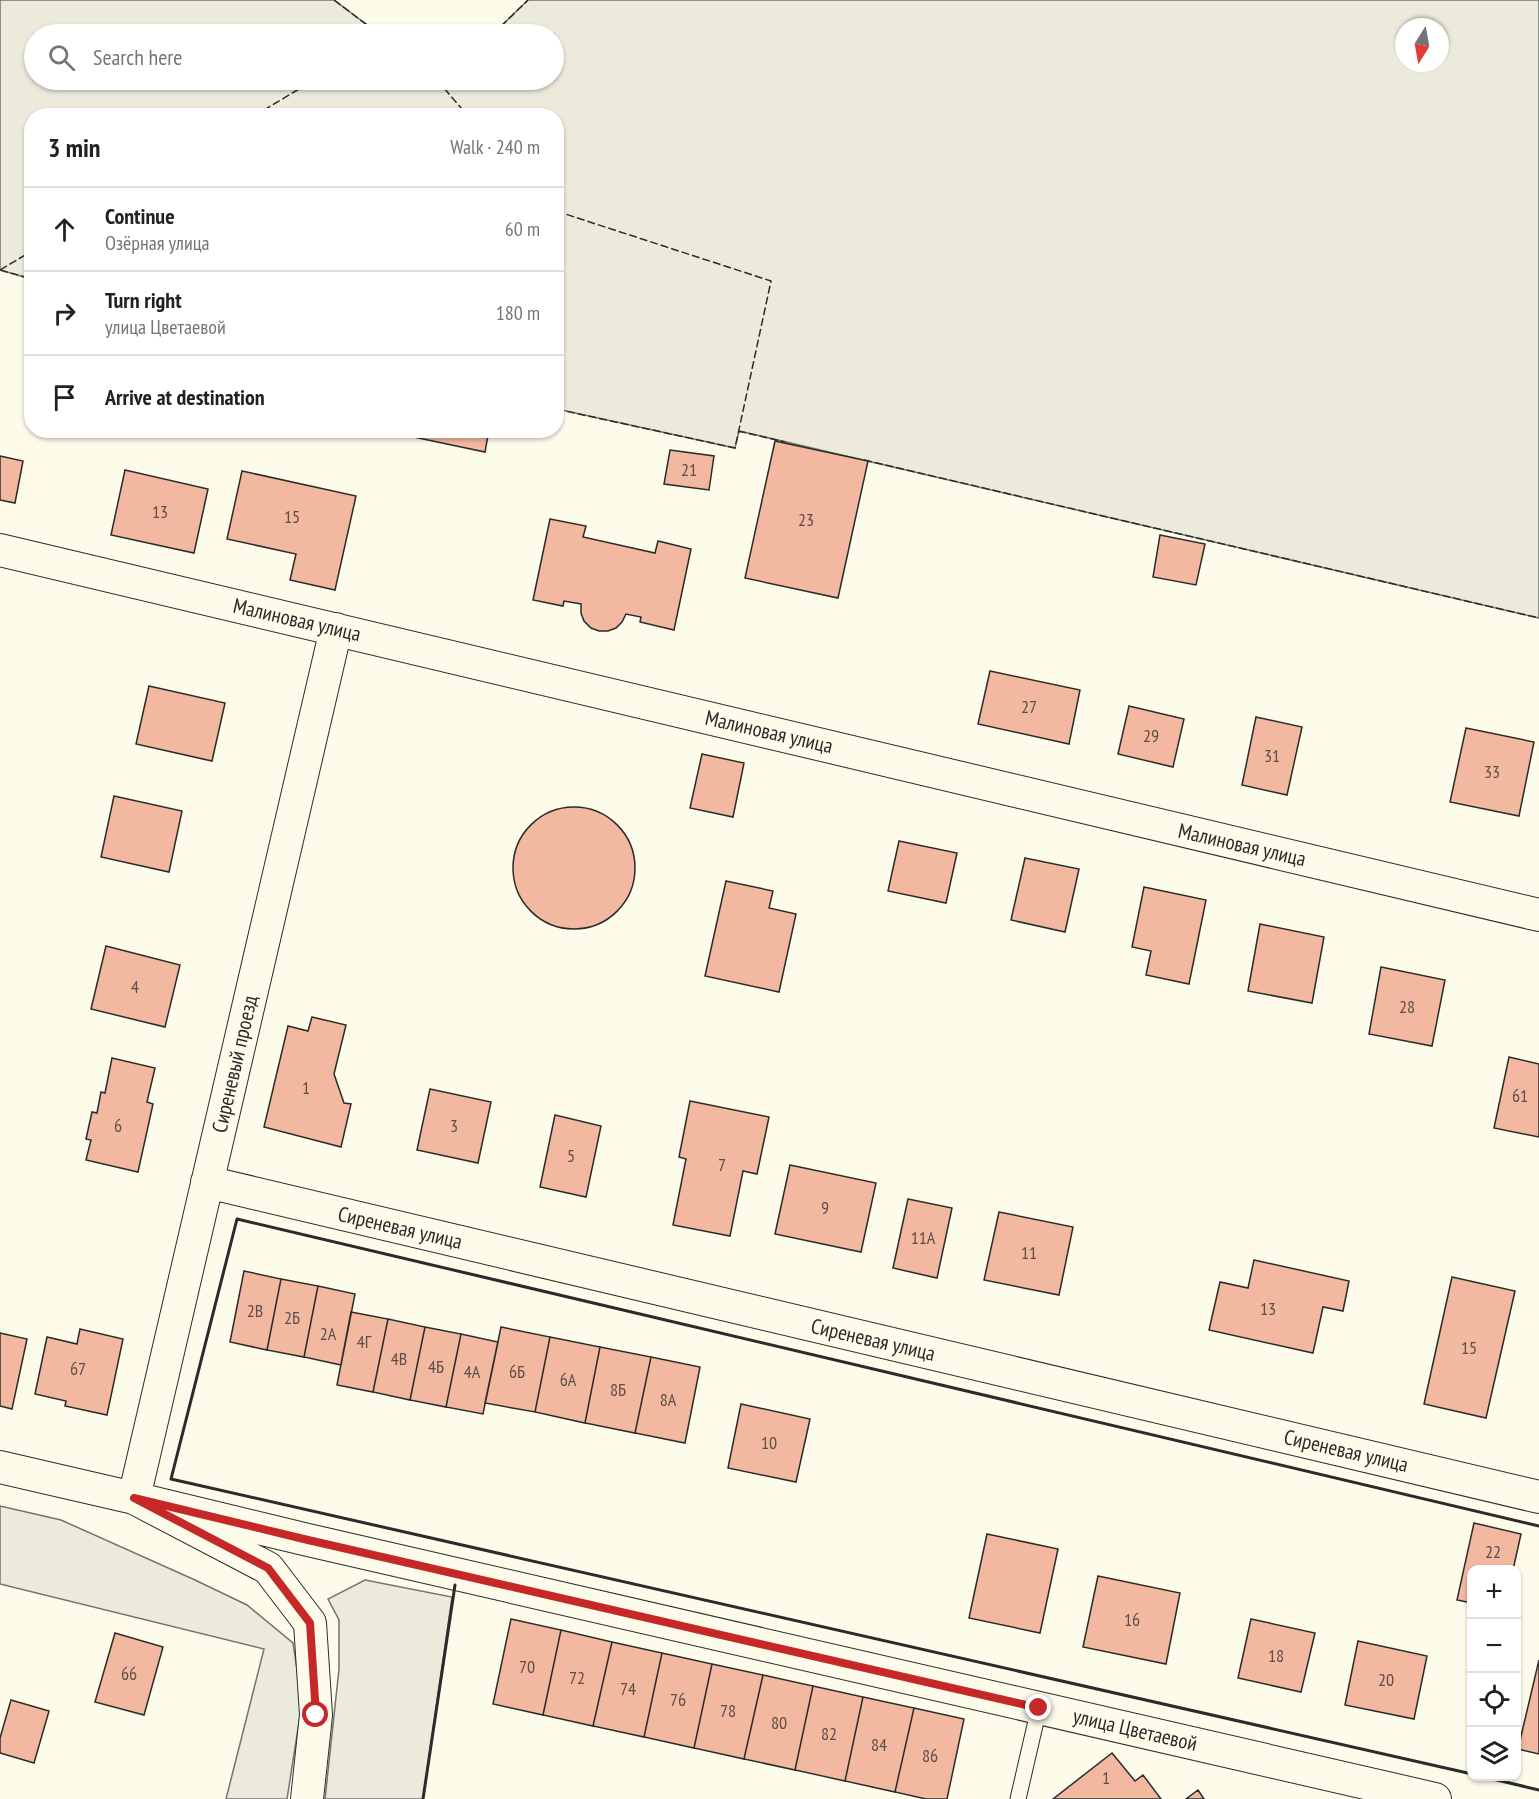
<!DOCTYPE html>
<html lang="en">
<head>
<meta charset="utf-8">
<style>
  body { margin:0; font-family:"PT Sans Narrow",sans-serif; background:#f6f6f6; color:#202124 }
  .controls { position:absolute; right:18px; bottom:18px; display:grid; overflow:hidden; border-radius:12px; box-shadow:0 2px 4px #0004 }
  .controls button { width:54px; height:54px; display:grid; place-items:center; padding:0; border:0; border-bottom:2px solid #e0e0e0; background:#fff; color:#202124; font:30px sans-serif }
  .compass { position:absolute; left:1395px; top:18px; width:54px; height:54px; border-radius:50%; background:#fff; box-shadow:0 2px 4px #0004; rotate:191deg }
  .stop { position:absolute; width:18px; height:18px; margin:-14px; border:4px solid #c62828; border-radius:50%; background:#fff }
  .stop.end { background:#c62828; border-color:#fff; box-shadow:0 2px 6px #0008 }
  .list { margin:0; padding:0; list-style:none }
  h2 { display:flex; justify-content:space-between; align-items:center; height:78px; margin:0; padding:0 24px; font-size:26px }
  h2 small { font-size:20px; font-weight:400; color:#757577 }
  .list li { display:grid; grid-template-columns:39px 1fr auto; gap:18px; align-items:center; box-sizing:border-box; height:84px; padding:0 24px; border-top:2px solid #e0e0e0 }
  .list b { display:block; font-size:22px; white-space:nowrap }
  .list p { margin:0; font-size:20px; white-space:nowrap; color:#757577 }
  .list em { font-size:20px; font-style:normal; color:#757577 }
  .icon { flex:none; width:33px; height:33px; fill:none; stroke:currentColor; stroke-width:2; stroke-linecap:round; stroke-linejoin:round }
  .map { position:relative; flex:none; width:1539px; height:1799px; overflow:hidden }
  .search { position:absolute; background:#fff; box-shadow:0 2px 4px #0004; left:24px; top:24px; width:540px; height:66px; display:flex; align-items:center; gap:15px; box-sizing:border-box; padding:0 21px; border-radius:33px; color:#757577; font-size:22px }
  .panel { position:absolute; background:#fff; box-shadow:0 2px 4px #0004; left:24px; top:108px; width:540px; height:330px; border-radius:24px }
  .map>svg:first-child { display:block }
  .green { fill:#ecebdb; stroke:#74746e; stroke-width:1.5; fill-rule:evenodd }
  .building { fill:#f2b8a0; stroke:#2b2b2b; stroke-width:1.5 }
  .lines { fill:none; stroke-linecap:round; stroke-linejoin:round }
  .lane-casing { stroke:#2b2b2b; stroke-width:17 }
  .street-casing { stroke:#2b2b2b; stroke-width:34 }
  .lane { stroke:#fdfbea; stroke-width:15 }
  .street { stroke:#fdfbea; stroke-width:32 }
  .fence { stroke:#2b2b2b; stroke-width:1.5; stroke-dasharray:8 3; stroke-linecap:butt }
  .wall { stroke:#2b2b2b; stroke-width:3 }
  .route { stroke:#c62828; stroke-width:8 }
  .labels { text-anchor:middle; stroke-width:4.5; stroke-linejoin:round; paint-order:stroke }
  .number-label { font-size:18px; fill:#5d4e48 }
  .street-label { font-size:21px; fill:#2b2b2b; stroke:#fdfbea }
</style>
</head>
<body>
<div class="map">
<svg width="1539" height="1799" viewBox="0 0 1539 1799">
  <rect width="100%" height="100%" fill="#fdfbea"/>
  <!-- green -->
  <path class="green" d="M0,0h334l45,34h-345v46h403l6,4 4,-4h107v-46h-61l35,-34h1011v618l-800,-187 -4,17 -178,-39 -1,-293h-524l-1,163 -31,-9zM1404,27h36v36h-36z
    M0,1506l61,14 134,60 52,25 46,38 9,60 -15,96h-61l38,-150 -264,-65z
    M365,1580l87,17 -29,202h-98l14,-130v-49l-11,-21z"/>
  <!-- building -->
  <path class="building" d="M405,430h84l-4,22 -81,-17z
    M775,441l93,20 -30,137 -93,-20z
    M670,450l44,6 -5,34 -45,-6z
    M0,456l23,5 -8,42 -15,-3z
    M125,470l83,19 -14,64 -83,-18z
    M242,471l114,25 -21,94 -45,-10 6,-26 -69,-15z
    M550,519l36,7 -3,11 72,16 3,-12 33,8 -17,81 -34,-8 1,-5 -15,-3 -4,8 -6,6 -8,3h-9l-8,-3 -7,-7 -3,-8v-9l-17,-3 -1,5 -30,-6z
    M1160,535l45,9 -9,41 -43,-8z
    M990,671l90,19 -11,54 -91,-20z
    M149,686l76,17 -13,58 -76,-17z
    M1129,706l55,13 -11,48 -55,-13z
    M1256,717l46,10 -15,68 -45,-10z
    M1466,728l68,14 -15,74 -69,-14z
    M702,754l42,9 -11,54 -43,-9z
    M114,796l68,15 -13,61 -68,-15z
    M513 868a61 61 0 1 1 122 0a61 61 0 1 1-122 0Z
    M899,841l58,12 -11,50 -58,-12z
    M1025,858l54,11 -14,63 -54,-12z
    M726,881l47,10 -4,17 27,6 -17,78 -74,-16z
    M1144,887l62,13 -17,84 -43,-9 5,-24 -19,-4z
    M1260,924l64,13 -12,66 -64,-12z
    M106,946l74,19 -15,62 -74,-18z
    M1381,967l64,13 -13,66 -63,-12z
    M312,1017l34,8 -12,49 10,29 7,1 -10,43 -77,-20 24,-101 20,5z
    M1509,1057l30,7v73l-45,-9z
    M112,1058l43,10 -8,34 6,2 -15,68 -52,-12 5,-20 -5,-1 6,-27 5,1 4,-21 4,1z
    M430,1089l61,13 -13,61 -61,-13z
    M690,1101l79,16 -12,57 -14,-3 -13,65 -57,-11 13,-66 -7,-2z
    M555,1115l46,11 -15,71 -46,-10z
    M790,1165l86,18 -15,69 -86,-18z
    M908,1199l44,9 -15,70 -44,-10z
    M999,1212l74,15 -14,68 -75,-15z
    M1254,1260l95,21 -6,30 -20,-4 -10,46 -104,-23 11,-48 28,6z
    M244,1271l37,8 -14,71 -37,-8z
    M1452,1277l63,14 -29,127 -62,-14z
    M281,1279l37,7 -14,71 -37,-7z
    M318,1286l37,8 -14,71 -37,-8z
    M351,1312l37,7 -15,73 -36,-7z
    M388,1319l37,8 -15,73 -37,-8z
    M425,1327l36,7 -15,73 -36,-7z
    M501,1327l49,10 -15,75 -50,-9z
    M80,1329l43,10 -16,76 -42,-9 1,-5 -31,-7 12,-57 30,7z
    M0,1333l27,6 -15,70 -12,-3z
    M461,1334l37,8 -15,72 -37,-7z
    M550,1337l50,10 -15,76 -50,-11z
    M600,1347l51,10 -16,76 -50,-10z
    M651,1357l49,10 -15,76 -50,-10z
    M741,1404l69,15 -14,63 -68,-14z
    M1474,1523l47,11 -8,36h-41v33l-15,-3z
    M987,1534l71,15 -18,84 -71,-15z
    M1098,1576l82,17 -14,71 -83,-17z
    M511,1619l50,11 -18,85 -50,-11z
    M1251,1619l64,14 -14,59 -63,-14z
    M561,1630l51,12 -19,84 -50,-11z
    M115,1633l48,14 -19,68 -49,-13z
    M1358,1641l69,15 -13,63 -69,-14z
    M612,1642l50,11 -18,84 -51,-11z
    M662,1653l50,11 -18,84 -50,-11z
    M1539,1660v94l-21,-5z
    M712,1664l51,11 -19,84 -50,-11z
    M763,1675l50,11 -18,84 -51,-11z
    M813,1686l50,11 -18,84 -50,-11z
    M863,1697l51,11 -19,84 -50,-11z
    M11,1700l38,11 -15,52 -34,-10v-15z
    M914,1708l50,11 -17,80h-21l-31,-7z
    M1112,1753l23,28 8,-6 18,24h-108z
    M1198,1790l6,9h-18z"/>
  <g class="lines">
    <!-- lane casing -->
    <g class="lane-casing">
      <path id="lane" d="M1018,1799l21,-91"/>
    </g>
    <!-- street casing -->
    <g class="street-casing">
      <path id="street" d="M0,550l1539,365
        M336,629l-202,869 174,42 1127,259
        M207,1182l1332,315
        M0,1467l134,31 134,70 42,55 6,92 -9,84"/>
    </g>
    <!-- lane -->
    <use href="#lane" class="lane"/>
    <!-- street -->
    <use href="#street" class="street"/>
    <!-- fence -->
    <path class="fence" d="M334,0l45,34
      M493,34l35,-34
      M437,80l31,36
      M443,84l4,-4
      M254,116l60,-36
      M556,211l215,70 -36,167 -179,-39
      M0,270l32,-19
      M0,270l32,9
      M738,431l47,11
      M864,460l675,158"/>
    <!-- wall -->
    <path class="wall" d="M1472,1774l-1301,-295 66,-260 1302,307
      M1480,1776l59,14
      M423,1799l32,-214"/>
  </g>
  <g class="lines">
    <!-- route -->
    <path class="route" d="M316,1715l-6,-92 -42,-55 -134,-70 174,42 731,168"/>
  </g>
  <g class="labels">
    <!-- number labels -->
    <g class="number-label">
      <text x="689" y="476">21</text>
      <text x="160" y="518">13</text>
      <text x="292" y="523">15</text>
      <text x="806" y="526">23</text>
      <text x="1029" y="713">27</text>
      <text x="1151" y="742">29</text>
      <text x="1272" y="762">31</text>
      <text x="1492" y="778">33</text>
      <text x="135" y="993">4</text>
      <text x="1407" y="1013">28</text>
      <text x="306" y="1094">1</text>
      <text x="1520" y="1102">61</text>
      <text x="118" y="1132">6</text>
      <text x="454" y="1132">3</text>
      <text x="571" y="1162">5</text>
      <text x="722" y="1171">7</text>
      <text x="825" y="1214">9</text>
      <text x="923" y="1244">11А</text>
      <text x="1029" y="1259">11</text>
      <text x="1268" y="1315">13</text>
      <text x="255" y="1317">2В</text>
      <text x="292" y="1324">2Б</text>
      <text x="328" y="1340">2А</text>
      <text x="364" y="1348">4Г</text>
      <text x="1469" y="1354">15</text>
      <text x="399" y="1365">4В</text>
      <text x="436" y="1373">4Б</text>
      <text x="78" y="1375">67</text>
      <text x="472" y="1378">4А</text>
      <text x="517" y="1378">6Б</text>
      <text x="568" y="1386">6А</text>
      <text x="618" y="1396">8Б</text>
      <text x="668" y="1406">8А</text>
      <text x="769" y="1449">10</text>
      <text x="1493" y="1558">22</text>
      <text x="1132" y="1626">16</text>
      <text x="1276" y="1662">18</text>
      <text x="527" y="1673">70</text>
      <text x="129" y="1680">66</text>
      <text x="577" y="1684">72</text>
      <text x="1386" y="1686">20</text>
      <text x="628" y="1695">74</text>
      <text x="678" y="1706">76</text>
      <text x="728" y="1717">78</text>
      <text x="779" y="1729">80</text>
      <text x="829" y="1740">82</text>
      <text x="879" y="1751">84</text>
      <text x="930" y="1762">86</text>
      <text x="1106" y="1784">1</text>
    </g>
    <!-- street labels -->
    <g class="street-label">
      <text transform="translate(297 620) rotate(13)" y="7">Малиновая улица</text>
      <text transform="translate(769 732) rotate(13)" y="7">Малиновая улица</text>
      <text transform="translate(1242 845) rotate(13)" y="7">Малиновая улица</text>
      <text transform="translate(235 1064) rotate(-77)" y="7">Сиреневый проезд</text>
      <text transform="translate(400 1228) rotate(13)" y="7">Сиреневая улица</text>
      <text transform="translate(873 1340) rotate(13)" y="7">Сиреневая улица</text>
      <text transform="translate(1346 1451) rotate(13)" y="7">Сиреневая улица</text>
      <text transform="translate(1135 1730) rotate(13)" y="7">улица Цветаевой</text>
    </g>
  </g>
</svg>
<div class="controls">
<button>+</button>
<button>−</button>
<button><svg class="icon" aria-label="locate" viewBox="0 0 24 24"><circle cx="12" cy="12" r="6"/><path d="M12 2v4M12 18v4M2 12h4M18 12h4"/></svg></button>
<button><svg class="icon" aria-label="layers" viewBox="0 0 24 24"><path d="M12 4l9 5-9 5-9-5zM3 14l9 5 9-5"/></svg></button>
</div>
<svg class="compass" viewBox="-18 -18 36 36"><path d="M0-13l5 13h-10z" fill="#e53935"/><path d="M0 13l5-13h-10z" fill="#757577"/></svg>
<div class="stop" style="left:316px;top:1715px"></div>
<div class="stop end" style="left:1039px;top:1708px"></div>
<div class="search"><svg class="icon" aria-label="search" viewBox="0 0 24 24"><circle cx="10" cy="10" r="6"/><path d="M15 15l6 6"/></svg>Search here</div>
<section class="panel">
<h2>3 min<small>Walk · 240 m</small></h2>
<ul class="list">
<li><svg class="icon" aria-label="ahead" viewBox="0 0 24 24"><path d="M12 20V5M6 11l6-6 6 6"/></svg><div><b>Continue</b><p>Озёрная улица</p></div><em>60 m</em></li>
<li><svg class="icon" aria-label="right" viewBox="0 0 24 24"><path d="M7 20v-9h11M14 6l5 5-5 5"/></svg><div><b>Turn right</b><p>улица Цветаевой</p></div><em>180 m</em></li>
<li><svg class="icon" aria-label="arrive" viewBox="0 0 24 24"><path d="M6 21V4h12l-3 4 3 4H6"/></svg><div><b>Arrive at destination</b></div></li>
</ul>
</section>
</div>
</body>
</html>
